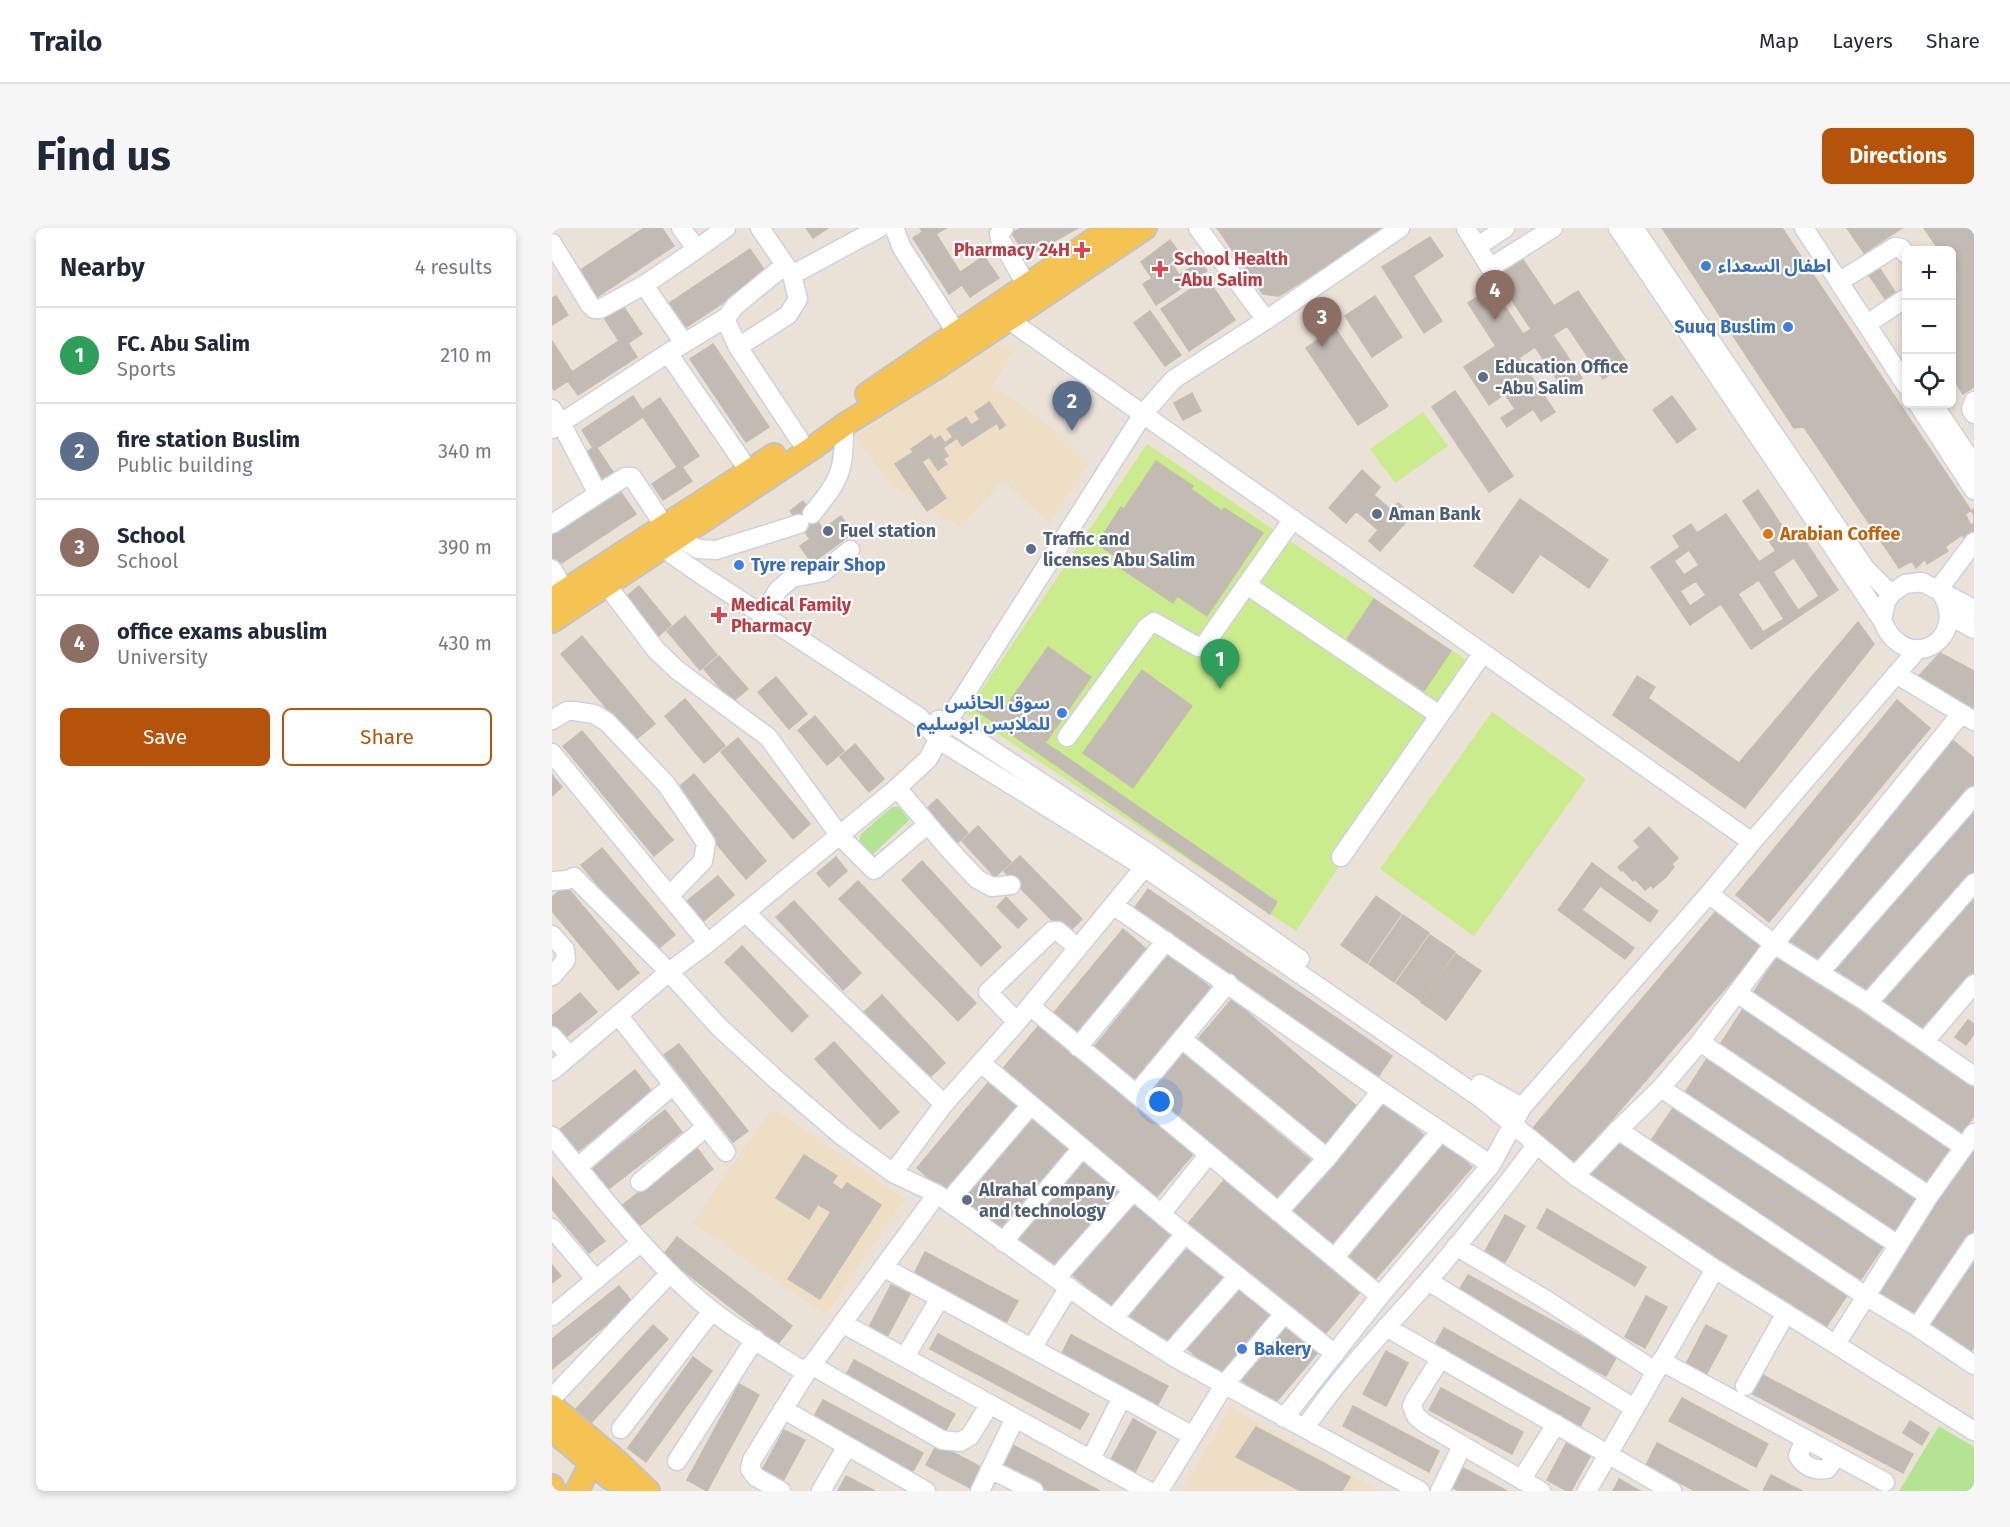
<!DOCTYPE html>
<html lang="en">
<head>
<meta charset="utf-8">
<style>
  body { margin:0; font-family:"Fira Sans","Noto Sans Arabic",sans-serif; background:#f6f6f7; color:#1f2937 }
  .controls { position:absolute; right:18px; top:18px; display:grid; overflow:hidden; border-radius:9px; box-shadow:0 3px 9px #0003 }
  .controls button { width:54px; height:54px; display:grid; place-items:center; padding:0; border:0; border-bottom:2px solid #e0e1e3; background:#fff; color:#1f2937; font:30px sans-serif }
  .you { position:absolute; left:608px; top:874px; width:21px; height:21px; margin:-15px; border:4px solid #fff; border-radius:50%; background:#1a73e8; box-shadow:0 0 0 9px #1a73e833 }
  .badge { display:grid; place-items:center; width:39px; height:39px; border-radius:50%; background:#b45309; color:#fff; font-size:20px; font-weight:700 }
  .pin { position:absolute; translate:-50% -50px; filter:drop-shadow(0 2px 3px #0008) }
  .pin::after { content:''; position:absolute; top:32px; width:21px; height:18px; background:inherit; clip-path:polygon(0 0,100% 0,50% 100%) }
  .list { margin:0; padding:0; list-style:none }
  h2 { display:flex; justify-content:space-between; align-items:center; height:78px; margin:0; padding:0 24px; font-size:26px }
  h2 small { font-size:20px; font-weight:400; color:#747a83 }
  .list li { display:grid; grid-template-columns:39px 1fr auto; gap:18px; align-items:center; box-sizing:border-box; height:96px; padding:0 24px; border-top:2px solid #e0e1e3 }
  .list b { display:block; font-size:22px; white-space:nowrap }
  .list p { margin:0; font-size:20px; white-space:nowrap; color:#747a83 }
  .list em { font-size:20px; font-style:normal; color:#747a83 }
  .actions { display:flex; gap:12px; padding:18px 24px }
  .actions a { flex:1; padding:14px 0; border:2px solid #b45309; border-radius:9px; text-align:center; font-size:21px; color:#b45309 }
  .actions .main { background:#b45309; color:#fff }
  .icon { flex:none; width:33px; height:33px; fill:none; stroke:currentColor; stroke-width:2; stroke-linecap:round; stroke-linejoin:round }
  .map { position:relative; flex:none; width:1422px; height:1263px; overflow:hidden; border-radius:9px }
  header { display:flex; align-items:center; gap:36px; box-sizing:border-box; height:84px; padding:0 30px; background:#fff; border-bottom:2px solid #e0e1e3 }
  header strong { font-size:28px }
  nav { display:flex; gap:33px; margin-inline-start:auto; font-size:21px }
  .intro { display:flex; align-items:center; justify-content:space-between; box-sizing:border-box; height:144px; padding:0 36px }
  h1 { margin:0; font-size:42px }
  .button { padding:15px 27px; border-radius:9px; background:#b45309; color:#fff; font-size:21px; font-weight:700 }
  main { display:flex; gap:36px; padding:0 36px }
  aside { flex:1; background:#fff; border-radius:9px; box-shadow:0 3px 9px #0003 }
  .map>svg:first-child { display:block }
  .education { fill:#eddec5 }
  .green { fill:#b3e491 }
  .pitch { fill:#caec8c }
  .building { fill:#c2bbb4; stroke:#c5bdb1; stroke-width:1.5; fill-rule:evenodd }
  .lines { fill:none; stroke-linecap:round; stroke-linejoin:round }
  .minor-casing { stroke:#cdd2e1; stroke-width:21 }
  .major-casing { stroke:#c3c3c3; stroke-width:26 }
  .minor { stroke:#fff; stroke-width:18 }
  .major { stroke:#f5c352; stroke-width:22 }
  .health-dot { fill:#e0444e; stroke:#fff; stroke-width:2 }
  .shop-dot { fill:#3f7fe0; stroke:#fff; stroke-width:2 }
  .service-dot { fill:#5c6f8a; stroke:#fff; stroke-width:2 }
  .food-dot { fill:#e8710a; stroke:#fff; stroke-width:2 }
  .labels { text-anchor:middle; stroke-width:4.5; stroke-linejoin:round; paint-order:stroke }
  .health-label { font-size:18px; font-weight:bold; fill:#be3a42; stroke:#fff; text-anchor:start }
  .shop-label { font-size:18px; font-weight:bold; fill:#366cbe; stroke:#fff; text-anchor:start }
  .service-label { font-size:18px; font-weight:bold; fill:#4e5e75; stroke:#fff; text-anchor:start }
  .food-label { font-size:18px; font-weight:bold; fill:#c56008; stroke:#fff; text-anchor:start }
</style>
</head>
<body>
<header>
<strong>Trailo</strong>
<nav><a>Map</a><a>Layers</a><a>Share</a></nav>
</header>
<div class="intro"><h1>Find us</h1><a class="button">Directions</a></div>
<main>
<aside>
<h2>Nearby<small>4 results</small></h2>
<ul class="list">
<li><span class="badge" style="background:#2e9e5b">1</span><div><b>FC. Abu Salim</b><p>Sports</p></div><em>210 m</em></li>
<li><span class="badge" style="background:#5c6f8a">2</span><div><b>fire station Buslim</b><p>Public building</p></div><em>340 m</em></li>
<li><span class="badge" style="background:#8d6e63">3</span><div><b>School</b><p>School</p></div><em>390 m</em></li>
<li><span class="badge" style="background:#8d6e63">4</span><div><b>office exams abuslim</b><p>University</p></div><em>430 m</em></li>
</ul>
<div class="actions"><a class="main">Save</a><a>Share</a></div>
</aside>
<div class="map">
<svg width="1422" height="1263" viewBox="0 0 1422 1263">
  <rect width="100%" height="100%" fill="#eae1d7"/>
  <!-- education -->
  <path class="education" d="M440,117h17l5,4 -21,36 62,45 33,34 -39,59 -46,-43 -43,47 -71,-44 -34,-46z
    M223,882l130,89 -79,115 -134,-91 74,-107z
    M678,1179l149,84h-196z"/>
  <!-- green -->
  <path class="green" d="M340,579h7l10,13 -39,37 -11,-15 2,-8z
    M1387,1198l35,21v44h-75z"/>
  <!-- pitch -->
  <path class="pitch" d="M871,184l25,34 -53,37 -25,-34z
    M595,216l326,221 -177,266 -330,-218z
    M940,484l94,67 -112,157 -94,-67z"/>
  <!-- building -->
  <path class="building" d="M92,0h18l12,18 -77,51 -18,-26z
    M254,0h22l-15,10z
    M368,0h26l-10,6 24,38 24,-16 15,22 -29,19 -8,-12 -13,9 -36,-56 9,-6z
    M469,0h57l-52,29 -14,-24z
    M665,0h169l-107,68 -16,-2z
    M1110,0h120l192,287v18l-9,6 -3,-4 -17,12 3,4 -21,13 -2,-5 -9,9 -4,-7 -13,7 -95,-141 -10,1z
    M1295,0h55l-38,25z
    M1372,0h50v159l-11,7 -11,-17v-94l6,-5 -6,-9v-19h-13z
    M878,9l13,19 -30,20 29,45 -18,12 -42,-66z
    M618,12l11,15 -30,22 -10,-15z
    M198,21l17,25 -82,54 -17,-24z
    M970,30l32,48 24,-15 49,72 -24,16 -36,-53 -14,9 29,43 -18,12 -29,-43 -16,11 36,54 -14,9 -8,-12 -26,18 -6,-9 14,-9 -10,-15 -16,11 -25,-38 32,-21 -28,-43 24,-16 31,47 8,-5 -35,-53z
    M648,33l7,10 -51,34 -13,-21 30,-19 6,10z
    M1325,36l18,28 -10,7 -19,-28z
    M655,50l28,42 -46,31 -28,-42z
    M4,68l12,19 -16,10v-27z
    M823,68l27,41 -30,20 -27,-41z
    M71,78l19,28 -14,9 9,14 -59,38 -10,-14 -14,9 -2,-3v-46l20,31 47,-31 -15,-23z
    M598,83l31,44 -16,11 -31,-43z
    M783,100l53,78 -30,19 -52,-77z
    M161,116l56,83 -23,15 -56,-83z
    M903,163l58,85 -24,16 -57,-85z
    M640,165l9,18 -18,9 -9,-17z
    M81,168l9,14 18,-12 39,58 -17,11 10,14 -29,19 -11,-16 25,-17 -34,-50 -46,31 16,24 -17,11 -17,-26 14,-9 -11,-18z
    M1120,168l24,33 -19,14 -24,-33z
    M437,174l16,23 -5,4 -3,-6 -35,23 -5,-8 -14,10 5,8 -5,3 4,5 -9,6 -9,-13 -7,5 24,36 -19,13 -32,-47 18,-12 -2,-3 20,-14 3,5 6,-4 5,7 8,-6 -6,-8 19,-12 5,8 9,-6 -5,-7z
    M604,233l37,25 -2,3 31,22 2,-3 39,25 -56,83 -30,-20 -4,7 -51,-34 4,-6 -29,-19 24,-37 3,2z
    M810,242l18,17 -6,8 17,15 7,-7 14,12 -32,36 -11,-10 9,-11 -22,-19 -10,12 -17,-15z
    M1206,262l30,45 9,-6 41,61 -87,59 -30,-45 -31,21 -39,-58 29,-20 -7,-11 18,-12 6,9 29,-19 33,48 17,-11 -33,-50zM1137,322l10,15 -15,10 -10,-14zM1242,330l25,38 -21,14 -25,-38zM1207,352l25,39 -21,13 -25,-38zM1144,353l10,14 -16,11 -10,-15z
    M68,263l16,23 -79,52 -5,-8v-22z
    M968,271l88,61 -19,28 -49,-34 -27,39 -39,-27z
    M251,273l20,28 18,-13 12,17 -41,30 -12,-17 10,-7 -20,-28z
    M1422,281v14l-3,2 -6,-11z
    M87,358l32,39 -17,15 -33,-39z
    M822,371l77,52 -27,40 -77,-52z
    M133,388l32,39 -17,15 -33,-39z
    M1306,394l16,22 -129,164 -132,-93 24,-39 18,11 -7,11 91,65z
    M30,408l73,88 -21,17 -73,-87z
    M496,419l43,30 -45,65 -44,-30z
    M1388,425l34,18v39l-57,-32z
    M167,428l29,33 -16,13 -28,-33z
    M590,442l50,36 -59,82 -50,-35z
    M224,449l31,37 -18,15 -31,-37z
    M133,471l40,47 -21,17 -39,-47z
    M431,472l294,202 -7,12 -295,-205z
    M1345,472l33,28 -161,194 -33,-27z
    M263,488l29,35 -17,14 -29,-35z
    M30,503l91,109 -19,16 -91,-110z
    M1397,509l25,21v28l-153,181 -42,-25z
    M186,510l72,86 -17,15 -72,-87z
    M303,516l29,35 -15,13 -29,-35z
    M142,546l72,87 -20,18 -73,-87z
    M0,547l10,12 -10,9z
    M385,571l31,34 -15,14 -31,-34z
    M1422,574v73l-108,123 -38,-26z
    M426,598l33,36 -16,15 -33,-36z
    M1097,599l29,31 -6,6 2,3 -8,10 -13,11 -2,-3 -6,5 -10,-11 -2,2 -10,-11 -2,1 -3,-4 22,-20 -6,-6z
    M50,620l73,87 -21,17 -73,-87z
    M468,628l62,63 -16,16 -62,-64z
    M284,629l11,14 -18,16 -12,-14z
    M370,633l79,86 -20,19 -79,-86z
    M1040,635l66,48 -8,11 -50,-36 -18,24 52,38 -9,11 -67,-49z
    M166,648l16,19 -35,30 -17,-20z
    M306,653l118,122 -18,18 -119,-122z
    M14,658l73,87 -21,17 -66,-79v-14z
    M596,661l244,167 -16,24 -245,-167z
    M1422,664v81l-52,63 -43,-31z
    M824,668l25,18 -34,49 -26,-18z
    M454,669l21,22 -9,9 -21,-21z
    M242,673l67,72 -18,17 -67,-73z
    M1164,683l45,36 -190,220 -43,-33z
    M851,687l26,18 -35,49 -25,-18z
    M571,701l27,23 -71,86 -27,-23z
    M878,707l25,17 -34,49 -25,-18z
    M190,718l66,70 -16,16 -67,-70z
    M617,726l46,37 -78,97 -46,-37z
    M904,726l25,17 -35,49 -25,-18z
    M1226,728l196,132v28l-14,20 -209,-140z
    M28,765l17,19 -36,29 -9,-11v-14z
    M330,767l63,68 -18,17 -63,-68z
    M680,771l127,109 -38,45 -127,-109z
    M1193,778l210,141 -27,40 -209,-141z
    M1416,792l6,4v10l-8,11 -11,-8z
    M488,796l154,129 -40,47 -153,-129z
    M282,814l65,70 -19,17 -65,-70z
    M127,816l69,87 -15,11 -69,-87z
    M630,825l130,108 -36,44 -130,-108z
    M1158,826l210,141 -27,39 -209,-140z
    M83,842l17,22 -75,60 -18,-22z
    M441,849l33,28 -77,91 -32,-28z
    M832,872l43,38 -99,112 -43,-38z
    M1123,877l209,140 -27,40 -209,-140z
    M113,882l17,22 -76,59 -17,-21z
    M483,883l43,36 -75,89 -43,-36z
    M1062,908l234,158 -26,39 -240,-161z
    M1422,912v89l-56,90 -43,-28z
    M890,913l30,26 -100,116 -30,-26z
    M144,919l17,22 -76,59 -17,-21z
    M531,925l42,35 -69,82 -41,-35z
    M252,927l33,21 -5,7 10,7 5,-7 34,22 -61,94 -32,-20 43,-67 -13,-8 -9,15 -33,-21z
    M0,949l53,64 -16,12 -37,-44z
    M673,951l135,113 -38,46 -135,-113z
    M583,967l42,35 -65,77 -42,-34z
    M995,981l99,58 -11,19 -98,-58z
    M953,987l20,11 -22,40 -20,-11z
    M125,1009l115,89 -14,18 -115,-89z
    M635,1014l42,35 -60,71 -43,-35z
    M373,1024l93,49 -12,22 -92,-49z
    M1422,1026v93l-5,8 -43,-28z
    M0,1037l9,11 -9,7z
    M916,1047l149,81 -11,20 -149,-82z
    M683,1056l40,34 -52,61 -39,-33z
    M339,1057l19,9 -24,45 -18,-10z
    M67,1058l14,17 -81,66v-30z
    M1094,1068l21,11 -22,41 -20,-11z
    M101,1097l15,14 -77,84 -15,-14z
    M736,1097l31,26 -47,56 -31,-27z
    M1154,1097l21,11 -22,41 -20,-11z
    M892,1100l146,80 -10,19 -147,-79z
    M386,1106l151,80 -9,15 -150,-80z
    M519,1107l97,51 -11,20 -96,-51z
    M834,1123l22,12 -22,43 -23,-12z
    M141,1129l19,14 -66,91 -18,-14z
    M302,1132l101,54 -9,16 -101,-53z
    M1209,1146l152,80 -10,19 -152,-80z
    M187,1156l20,11 -52,96 -20,-11z
    M889,1160l82,44 -11,22 -83,-44z
    M1130,1170l86,46 -12,23 -87,-46z
    M271,1172l100,53 -11,20 -100,-53z
    M801,1178l86,45 -10,21 -86,-46z
    M581,1191l23,13 -23,44 -24,-13z
    M1358,1193l19,12 -7,12 -19,-12z
    M704,1199l94,50 -8,14h-41l-65,-34z
    M232,1202l21,10 -22,41 -21,-11z
    M1017,1210l24,13 -22,40h-4l-20,-11z
    M457,1215l91,48h-51l-51,-27z
    M1105,1215l92,48h-54l-49,-26z
    M385,1216l48,25 -11,21 -48,-25z
    M911,1240l44,23h-48l-6,-3z
    M1219,1247l31,16h-39z
    M294,1248l29,15h-37z
    M1067,1251l21,12h-27z"/>
  <g class="lines">
    <!-- minor casing -->
    <g class="minor-casing">
      <path id="minor" d="M129,0l16,21 29,-21
        M208,0l32,47 87,-47
        M342,0l8,20 54,84
        M452,0l-5,6 1,5 26,45
        M646,0l68,92
        M914,0l23,38h4l60,-38
        M1066,0l264,392
        M1082,0l231,340 26,26
        M1252,0l102,157
        M0,15l38,62 4,4h6l44,-24 53,-36
        M926,18l27,-18
        M240,47l6,24 -10,16 -50,32 61,92
        M1296,48l47,-29 6,1 5,6
        M92,57l40,58
        M175,89l8,-11 50,-41
        M1324,90l30,-20
        M457,92l743,522
        M186,119l-11,-24v-6l-59,36 81,118
        M1422,173l-3,8 3,5
        M1366,176l56,86
        M1381,176l41,61
        M0,181l9,14 107,-70
        M0,201l9,-6 37,71 27,-17h7l32,48
        M260,286c29,-36 32,-42 32,-89
        M0,296l46,-30
        M126,309l20,12 18,1 83,-26
        M111,320l40,28 216,141 20,23 205,127 338,232 93,77 140,93 259,162
        M0,341l13,21
        M54,356l50,66 21,20 91,67 72,99 34,34 53,-45
        M695,357l192,130
        M1386,362l36,-48
        M1390,366c23,39 -19,72 -47,46 -6,-5 -10,-13 -13,-20l4,-18 5,-8 14,-10 17,-2 52,27
        M211,387l15,-25 14,-12 31,-6 27,-22
        M1398,388l24,13
        M1344,446l78,47
        M0,492l15,-9h7l20,3 13,8 59,62 40,59 -3,18 -34,35
        M386,492l10,1 12,8 193,127 147,103
        M515,509l80,-110 7,-5 44,25 7,-3 88,-125
        M0,525l156,190
        M345,560l50,59 30,32 15,8 19,-2
        M789,629l142,-204
        M0,653l15,-1 7,-3 95,95 50,55 60,55 62,53 52,38 44,21 169,120 68,43 246,134
        M1157,666l65,50 94,59 106,73
        M561,677l268,186 110,74
        M194,685l198,191
        M0,707l13,15 1,10 -14,16
        M1268,744l154,-176
        M1185,765l227,154
        M1316,775l106,-120
        M478,778l350,290
        M66,787l108,137
        M465,794l-29,-30 64,-61h6l20,17
        M0,808l17,19
        M630,811l145,119
        M1373,813l49,-57
        M1148,814l229,154
        M526,819l88,-106
        M429,835l204,171 150,120
        M0,843l117,-99 39,-29 189,-155 31,-29 20,-38 195,-307 31,-35 92,-59 134,-92
        M928,856l42,23
        M1109,860l237,157
        M584,866l92,-111
        M1066,902l249,167 50,30 57,38
        M0,908c45,54 88,111 140,158 34,31 76,54 114,79l131,-179
        M26,939l95,-82
        M341,945l51,-69 73,-82 135,-164
        M1023,948l43,-46 43,-42 39,-46 74,-98 187,-230
        M88,954l66,-55
        M396,974l83,-97
        M726,984l49,-54 54,-67
        M609,986l48,-60
        M0,1000l44,52
        M451,1014l79,-94
        M904,1018l92,55 107,70
        M782,1030l107,-127
        M331,1039l310,169
        M504,1050l77,-87
        M876,1053l206,127
        M0,1088l89,-74
        M562,1090l71,-84
        M290,1095l306,168
        M834,1099l286,164
        M1365,1099l57,-84
        M1284,1116l93,-148 45,-63
        M480,1120l37,-61
        M617,1126l69,-78
        M353,1129l35,-59
        M889,1130l-26,41 -3,7 4,10 8,7 117,68
        M1109,1133l224,121
        M259,1137l131,75 18,2 10,-6 20,-32
        M1193,1158l41,-73
        M0,1170l118,-125
        M231,1181l143,82
        M732,1190l96,-122 111,-131 31,-58 187,-213 43,-52 166,-193
        M753,1200c35,-53 81,-99 123,-147 37,-44 74,-89 108,-136
        M69,1201l91,-118
        M1253,1211l-7,17c7,11 17,15 29,13l10,-13
        M539,1231l31,-62
        M125,1233l78,-122
        M438,1241l44,22
        M970,1251l34,-55
        M229,1263l-25,-14 -6,-8 2,-9 54,-87
        M269,1263l26,-45
        M428,1263l35,-73
        M607,1263l65,-106 60,-71
        M888,1263l22,-45
        M1035,1263l128,-222"/>
    </g>
    <!-- major casing -->
    <g class="major-casing">
      <path id="major" d="M315,166l244,-166
        M0,371l222,-144
        M0,393l262,-174 30,-22 95,-59 206,-138
        M0,1178l68,58 28,27
        M0,1202l58,48 31,13
        M0,1258l2,5
        M25,1263l14,-28 9,-9"/>
    </g>
    <!-- minor -->
    <use href="#minor" class="minor"/>
    <!-- major -->
    <use href="#major" class="major"/>
  </g>
  <!-- markers -->
  <g class="health-dot">
    <path d="M527 13h6v6h6v6h-6v6h-6v-6h-6v-6h6z"/>
    <path d="M605 32h6v6h6v6h-6v6h-6v-6h-6v-6h6z"/>
    <path d="M164 378h6v6h6v6h-6v6h-6v-6h-6v-6h6z"/>
  </g>
  <g class="shop-dot">
    <circle cx="1154" cy="38" r="6"/>
    <circle cx="1236" cy="99" r="6"/>
    <circle cx="187" cy="337" r="6"/>
    <circle cx="510" cy="485" r="6"/>
    <circle cx="690" cy="1121" r="6"/>
  </g>
  <g class="service-dot">
    <circle cx="931" cy="149" r="6"/>
    <circle cx="825" cy="286" r="6"/>
    <circle cx="276" cy="303" r="6"/>
    <circle cx="479" cy="321" r="6"/>
    <circle cx="415" cy="972" r="6"/>
  </g>
  <circle class="food-dot" cx="1216" cy="306" r="6"/>
  <g class="labels">
    <!-- health labels -->
    <g class="health-label">
      <text x="518" y="28" text-anchor="end">Pharmacy 24H</text>
      <text x="622" y="37">School Health<tspan x="622" dy="21">-Abu Salim</tspan></text>
      <text x="179" y="383">Medical Family<tspan x="179" dy="21">Pharmacy</tspan></text>
    </g>
    <!-- shop labels -->
    <g class="shop-label">
      <text x="1166" y="44">اطفال السعداء</text>
      <text x="1224" y="105" text-anchor="end">Suuq Buslim</text>
      <text x="199" y="343">Tyre repair Shop</text>
      <text x="498" y="481" text-anchor="end">سوق الحائس<tspan x="498" dy="21">للملابس ابوسليم</tspan></text>
      <text x="702" y="1127">Bakery</text>
    </g>
    <!-- service labels -->
    <g class="service-label">
      <text x="943" y="145">Education Office<tspan x="943" dy="21">-Abu Salim</tspan></text>
      <text x="837" y="292">Aman Bank</text>
      <text x="288" y="309">Fuel station</text>
      <text x="491" y="317">Traffic and<tspan x="491" dy="21">licenses Abu Salim</tspan></text>
      <text x="427" y="968">Alrahal company<tspan x="427" dy="21">and technology</tspan></text>
    </g>
    <!-- food labels -->
    <g class="food-label">
      <text x="1228" y="312">Arabian Coffee</text>
    </g>
  </g>
</svg>
<div class="controls">
<button>+</button>
<button>−</button>
<button><svg class="icon" aria-label="locate" viewBox="0 0 24 24"><circle cx="12" cy="12" r="6"/><path d="M12 2v4M12 18v4M2 12h4M18 12h4"/></svg></button>
</div>
<div class="you"></div>
<div class="pin badge" style="left:668px;top:461px;background:#2e9e5b">1</div>
<div class="pin badge" style="left:520px;top:203px;background:#5c6f8a">2</div>
<div class="pin badge" style="left:770px;top:119px;background:#8d6e63">3</div>
<div class="pin badge" style="left:943px;top:92px;background:#8d6e63">4</div>
</div>
</main>
</body>
</html>
